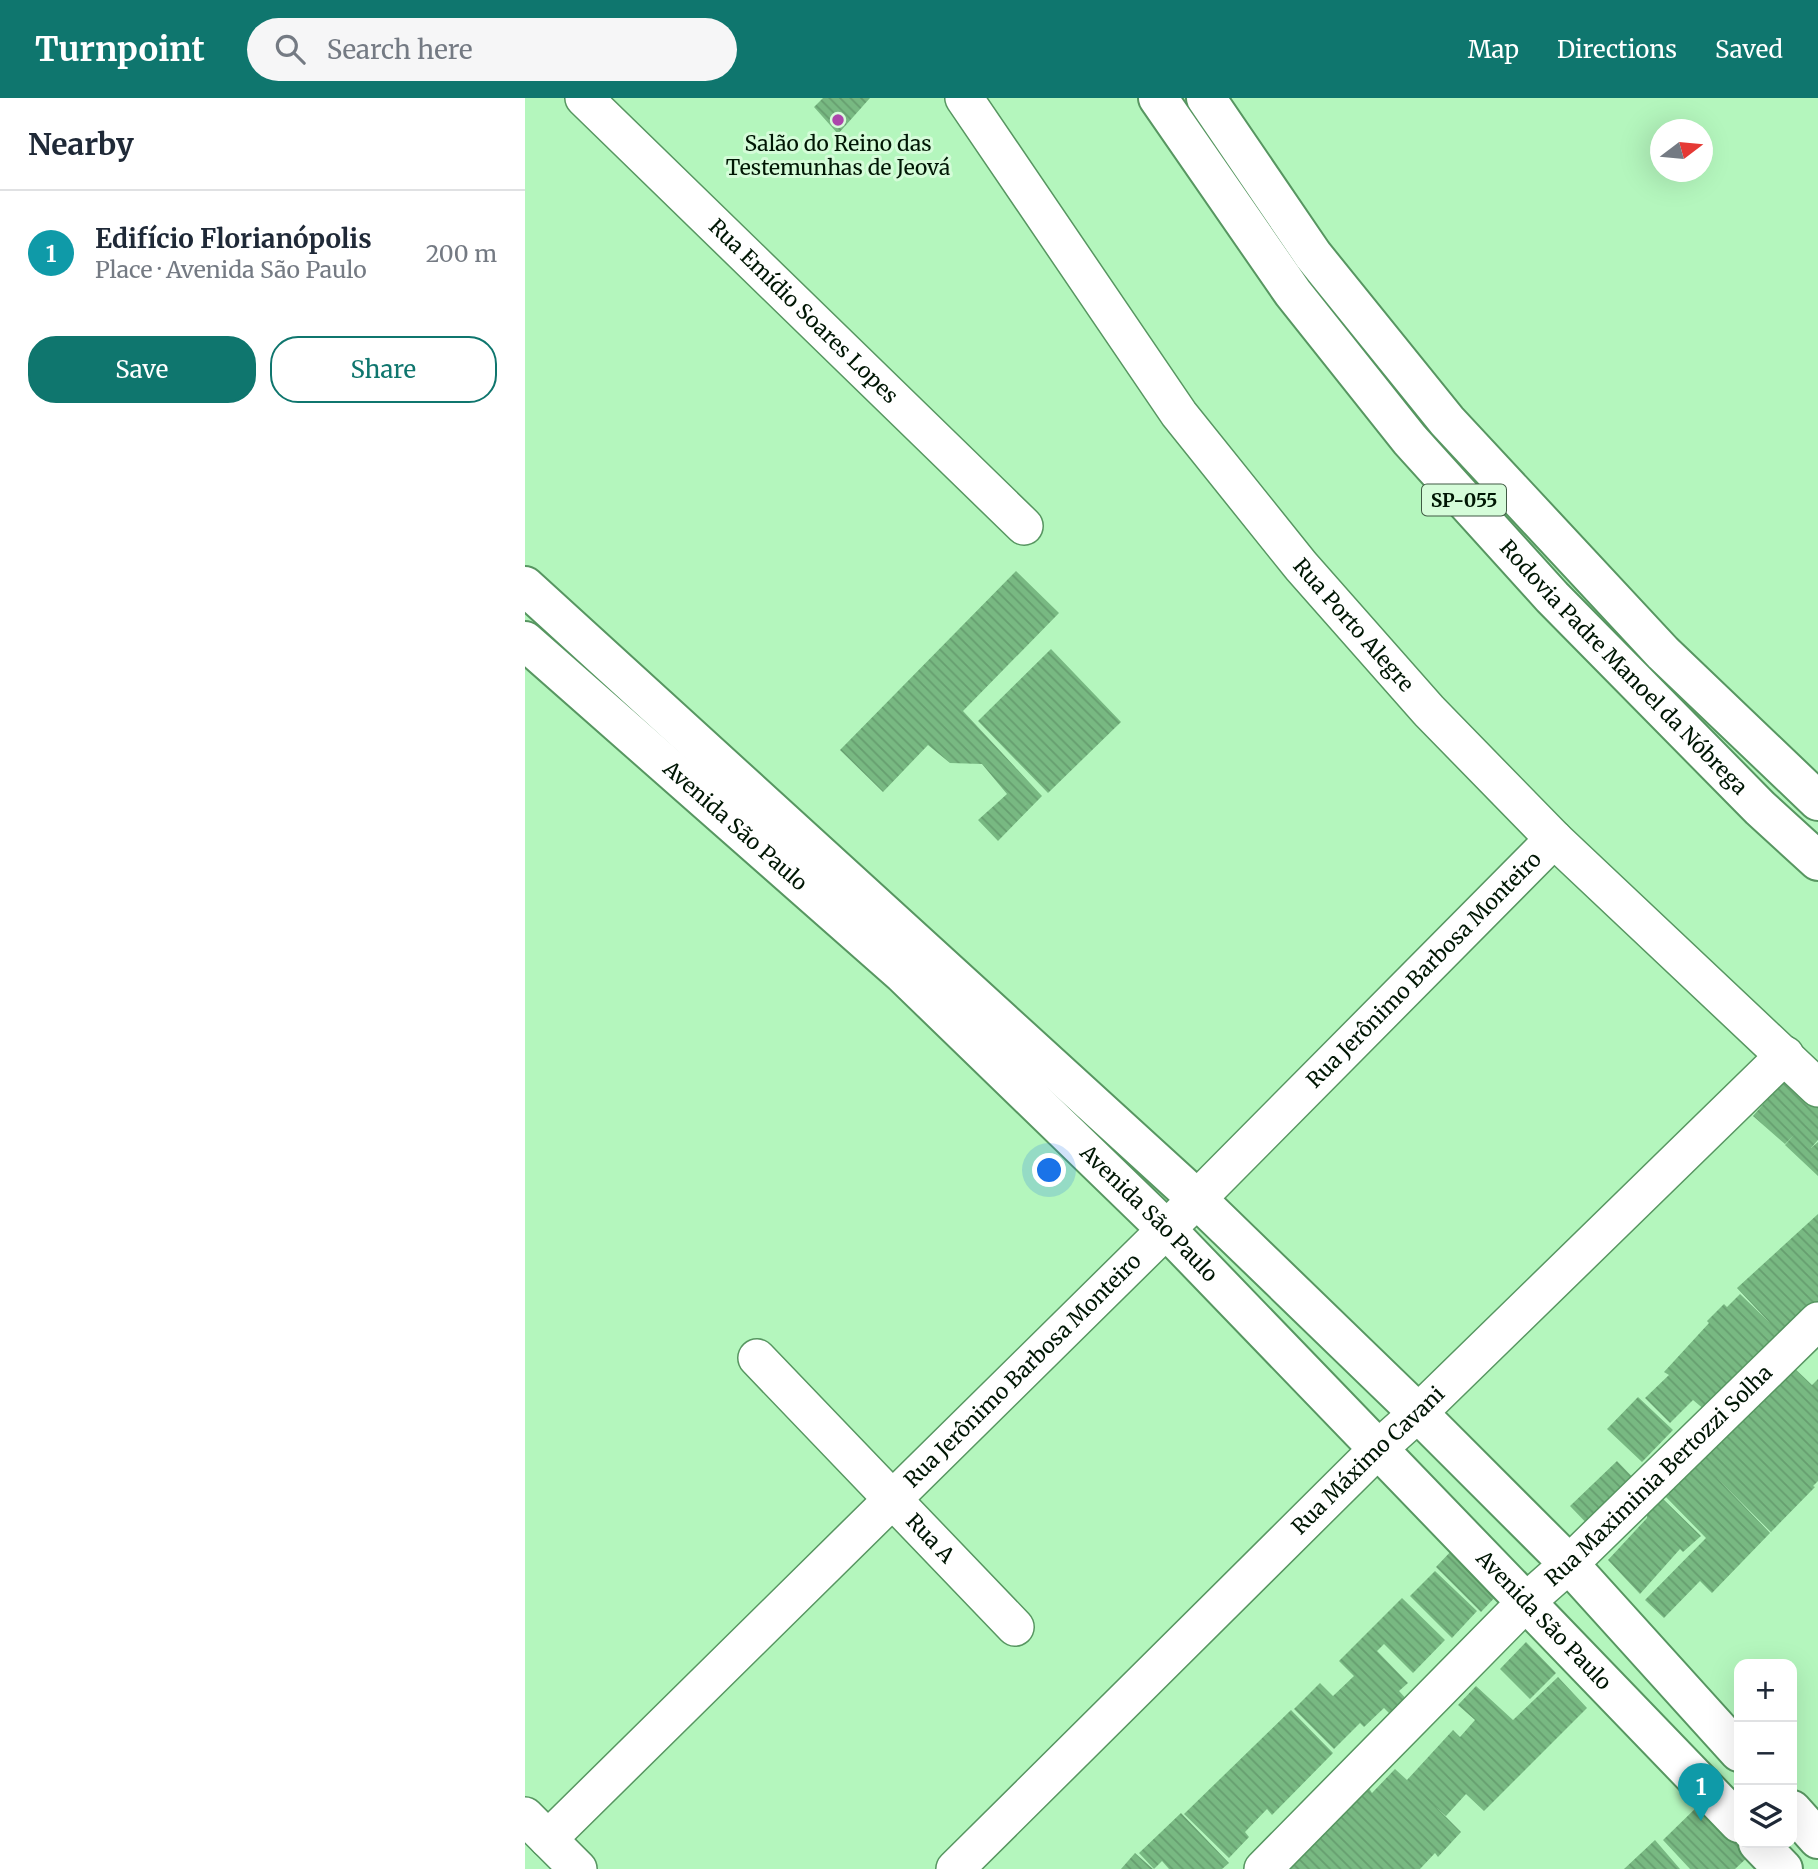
<!DOCTYPE html>
<html lang="en">
<head>
<meta charset="utf-8">
<style>
  body { margin:0; font-family:Merriweather,serif; background:#f6f6f7; color:#1f2937 }
  .controls { position:absolute; right:21px; bottom:21px; display:grid; overflow:hidden; border-radius:14px; box-shadow:0 7px 28px #0002 }
  .controls button { width:63px; height:63px; display:grid; place-items:center; padding:0; border:0; border-bottom:2px solid #e0e1e3; background:#fff; color:#1f2937; font:35px sans-serif }
  .compass { position:absolute; left:1125px; top:21px; width:63px; height:63px; border-radius:50%; background:#fff; box-shadow:0 7px 28px #0002; rotate:74deg }
  .you { position:absolute; left:525px; top:1073px; width:24px; height:24px; margin:-18px; border:5px solid #fff; border-radius:50%; background:#1a73e8; box-shadow:0 0 0 10px #1a73e833 }
  .badge { display:grid; place-items:center; width:46px; height:46px; border-radius:50%; background:#0f766e; color:#fff; font-size:23px; font-weight:700 }
  .pin { position:absolute; translate:-50% -58px; filter:drop-shadow(0 2px 4px #0008) }
  .pin::after { content:''; position:absolute; top:37px; width:24px; height:21px; background:inherit; clip-path:polygon(0 0,100% 0,50% 100%) }
  .list { margin:0; padding:0; list-style:none }
  h2 { display:flex; justify-content:space-between; align-items:center; height:91px; margin:0; padding:0 28px; font-size:30px }
  h2 small { font-size:23px; font-weight:400; color:#747a83 }
  .list li { display:grid; grid-template-columns:46px 1fr auto; gap:21px; align-items:center; box-sizing:border-box; height:126px; padding:0 28px; border-top:2px solid #e0e1e3 }
  .list b { display:block; font-size:26px; white-space:nowrap }
  .list p { margin:0; font-size:23px; white-space:nowrap; color:#747a83 }
  .list em { font-size:23px; font-style:normal; color:#747a83 }
  .actions { display:flex; gap:14px; padding:21px 28px }
  .actions a { flex:1; padding:16px 0; border:2px solid #0f766e; border-radius:28px; text-align:center; font-size:24px; color:#0f766e }
  .actions .main { background:#0f766e; color:#fff }
  .icon { flex:none; width:38px; height:38px; fill:none; stroke:currentColor; stroke-width:2; stroke-linecap:round; stroke-linejoin:round }
  .map { position:relative; flex:none; width:1293px; height:1771px; overflow:hidden }
  header { display:flex; align-items:center; gap:42px; box-sizing:border-box; height:98px; padding:0 35px; background:#0f766e; color:#fff }
  header strong { font-size:33px }
  nav { display:flex; gap:38px; margin-inline-start:auto; font-size:24px }
  .search { width:490px; height:63px; background:#f6f6f7; display:flex; align-items:center; gap:18px; box-sizing:border-box; padding:0 24px; border-radius:38px; color:#747a83; font-size:26px }
  main { display:flex }
  aside { flex:1; background:#fff }
  .map>svg:first-child { display:block }
  .building { fill:url(#building-back-hatch) }
  .lines { fill:none; stroke-linecap:round; stroke-linejoin:round }
  .minor-casing { stroke:#579661; stroke-width:40 }
  .major-casing { stroke:#579661; stroke-width:42 }
  .highway-casing { stroke:#579661; stroke-width:42 }
  .minor { stroke:#fff; stroke-width:37 }
  .major { stroke:#fff; stroke-width:38 }
  .highway { stroke:#fff; stroke-width:38 }
  .poi-dot { fill:#ac46ab; stroke:#d5fcd9; stroke-width:2.5 }
  .labels { text-anchor:middle; stroke-width:6; stroke-linejoin:round; paint-order:stroke }
  .shield { fill:#d5fcd9; stroke:#405b44; stroke-width:2 }
  .shield-label { font-size:19px; font-weight:bold; fill:#001604 }
  .poi-label { font-size:21px; fill:#001604; stroke:#d5fcd9 }
  .street-label { font-size:21px; fill:#001604; stroke:#d5fcd9 }
</style>
</head>
<body>
<header>
<strong>Turnpoint</strong>
<div class="search"><svg class="icon" aria-label="search" viewBox="0 0 24 24"><circle cx="10" cy="10" r="6"/><path d="M15 15l6 6"/></svg>Search here</div>
<nav><a>Map</a><a>Directions</a><a>Saved</a></nav>
</header>
<main>
<aside>
<h2>Nearby<small></small></h2>
<ul class="list">
<li><span class="badge" style="background:#0f9aa8">1</span><div><b>Edifício Florianópolis</b><p>Place · Avenida São Paulo</p></div><em>200 m</em></li>
</ul>
<div class="actions"><a class="main">Save</a><a>Share</a></div>
</aside>
<div class="map">
<svg width="1293" height="1771" viewBox="0 0 1293 1771">
  <defs>
    <pattern id="building-back-hatch" width="6" height="6" patternUnits="userSpaceOnUse" patternTransform="scale(1.75)"><rect width="6" height="6" fill="#78b982"/><path d="M-1 5l2 2M0 0l6 6M5-1l2 2" fill="none" stroke="#669e6f"/></pattern>
  </defs>
  <rect width="100%" height="100%" fill="#b4f6bd"/>
  <!-- building -->
  <path class="building" d="M298,0h47l-32,36 -24,-27z
    M491,473l43,42 -96,98 79,85 -44,45 -20,-21 29,-26 -25,-30 -32,-1 -22,-18 -45,47 -43,-42z
    M526,551l70,73 -73,71 -70,-72z
    M1264,976l29,27v39l-7,8 7,-6v34l-33,-31 9,-10 -9,9 -32,-28z
    M1293,1116v90l-113,106 -12,-10 -23,23 -25,-25 24,-23 -5,-3 45,-49 -2,-2 17,-17 3,3 13,-13 30,29 -33,-35z
    M1265,1266l22,21 6,-6v102l-5,5 2,1 -44,45 -55,-55 54,56 -58,60 -12,-12 -36,37 -19,-18 61,-62 -43,-44z
    M1113,1299l35,33 -31,32 -35,-33z
    M1092,1363l24,25 -47,45 -24,-25z
    M1137,1400l39,38 -18,16 -3,-3 -40,45 -32,-34 39,-42v-5z
    M929,1450l45,45 -18,19 -45,-45z
    M910,1473l42,40 -25,27 -42,-42z
    M877,1500l43,42 -32,33 -29,-29 -7,7 31,32 -9,8 10,11 -16,15 -9,-9 -20,19 -4,-4 -26,26 -40,-40 26,-26 13,13 21,-20 -15,-15z
    M1001,1544l30,31 -26,26 -30,-30z
    M1033,1579l29,31 -103,103 -18,-17 -20,22 -10,-9 25,25 -23,25 -3,-4 -15,16h-130l78,-82 4,6 23,-24 12,11 46,-50 7,7 15,-17 -17,-15 18,-19 37,34z
    M766,1612l42,43 -61,62 -5,-6 -22,23 4,5 -20,21 -45,-44z
    M1176,1705l50,51 -16,15h-45l-27,-29z
    M656,1715l48,50 -7,6h-53l-7,-8 -8,8 -15,-16z
    M1130,1742l25,29h-56z
    M610,1755l18,16h-32z"/>
  <g class="lines">
    <!-- minor casing -->
    <g class="minor-casing">
      <g id="minor">
        <path id="s1" d="M59,0l440,428"/>
        <path id="s2" d="M439,0l215,316 122,152 128,145 125,128 264,249"/>
        <path id="s3" d="M232,1260l258,269"/>
        <path d="M0,1718l53,53"/>
        <path id="s4" d="M23,1741l649,-640 357,-360"/>
        <path id="s5" d="M430,1771l423,-420 40,-36 367,-358"/>
        <path id="s6" d="M738,1771l264,-268 42,-37 249,-243"/>
      </g>
    </g>
    <!-- major casing -->
    <g class="major-casing">
      <g id="major">
        <path d="M0,488l672,613 221,214 151,151 170,188"/>
        <path id="s7" d="M0,543l378,333 263,255 573,594"/>
        <path d="M1267,1712l26,29"/>
        <path d="M1233,1745l25,26"/>
      </g>
    </g>
    <!-- highway casing -->
    <g class="highway-casing">
      <g id="highway">
        <path id="s8" d="M633,0l135,195 117,147 142,157 208,211 58,53"/>
        <path d="M681,0l107,157 134,166 216,232 155,148"/>
      </g>
    </g>
    <!-- minor -->
    <use href="#minor" class="minor"/>
    <!-- major -->
    <use href="#major" class="major"/>
    <!-- highway -->
    <use href="#highway" class="highway"/>
  </g>
  <!-- markers -->
  <circle class="poi-dot" cx="313" cy="22" r="7"/>
  <g class="labels">
    <!-- shield labels -->
    <rect class="shield" x="897" y="386.5" width="84" height="31" rx="5"/>
    <g class="shield-label">
      <text x="939" y="409">SP-055</text>
    </g>
    <!-- poi labels -->
    <g class="poi-label">
      <text x="313" y="53">Salão do Reino das<tspan x="313" dy="24">Testemunhas de Jeová</tspan></text>
    </g>
    <!-- street labels -->
    <g class="street-label">
      <text dy="7" stroke="none"><textPath href="#s1" startOffset="306">Rua Emídio Soares Lopes</textPath></text>
      <text dy="7" stroke="none"><textPath href="#s2" startOffset="656">Rua Porto Alegre</textPath></text>
      <text dy="7" stroke="none"><textPath href="#s8" startOffset="737">Rodovia Padre Manoel da Nóbrega</textPath></text>
      <text dy="7" stroke="none"><textPath href="#s7" startOffset="280">Avenida São Paulo</textPath></text>
      <text dy="7" stroke="none"><textPath href="#s4" startOffset="1234">Rua Jerônimo Barbosa Monteiro</textPath></text>
      <text dy="7" stroke="none"><textPath href="#s7" startOffset="847">Avenida São Paulo</textPath></text>
      <text dy="7" stroke="none"><textPath href="#s4" startOffset="667">Rua Jerônimo Barbosa Monteiro</textPath></text>
      <text dy="7" stroke="none"><textPath href="#s5" startOffset="581">Rua Máximo Cavani</textPath></text>
      <text dy="7" stroke="none"><textPath href="#s6" startOffset="558">Rua Maximinia Bertozzi Solha</textPath></text>
      <text dy="7" stroke="none"><textPath href="#s3" startOffset="250">Rua A</textPath></text>
      <text dy="7" stroke="none"><textPath href="#s7" startOffset="1414">Avenida São Paulo</textPath></text>
    </g>
  </g>
</svg>
<div class="controls">
<button>+</button>
<button>−</button>
<button><svg class="icon" aria-label="layers" viewBox="0 0 24 24"><path d="M12 4l9 5-9 5-9-5zM3 14l9 5 9-5"/></svg></button>
</div>
<svg class="compass" viewBox="-18 -18 36 36"><path d="M0-13l5 13h-10z" fill="#e53935"/><path d="M0 13l5-13h-10z" fill="#747a83"/></svg>
<div class="you"></div>
<div class="pin badge" style="left:1176px;top:1723px;background:#0f9aa8">1</div>
</div>
</main>
</body>
</html>
